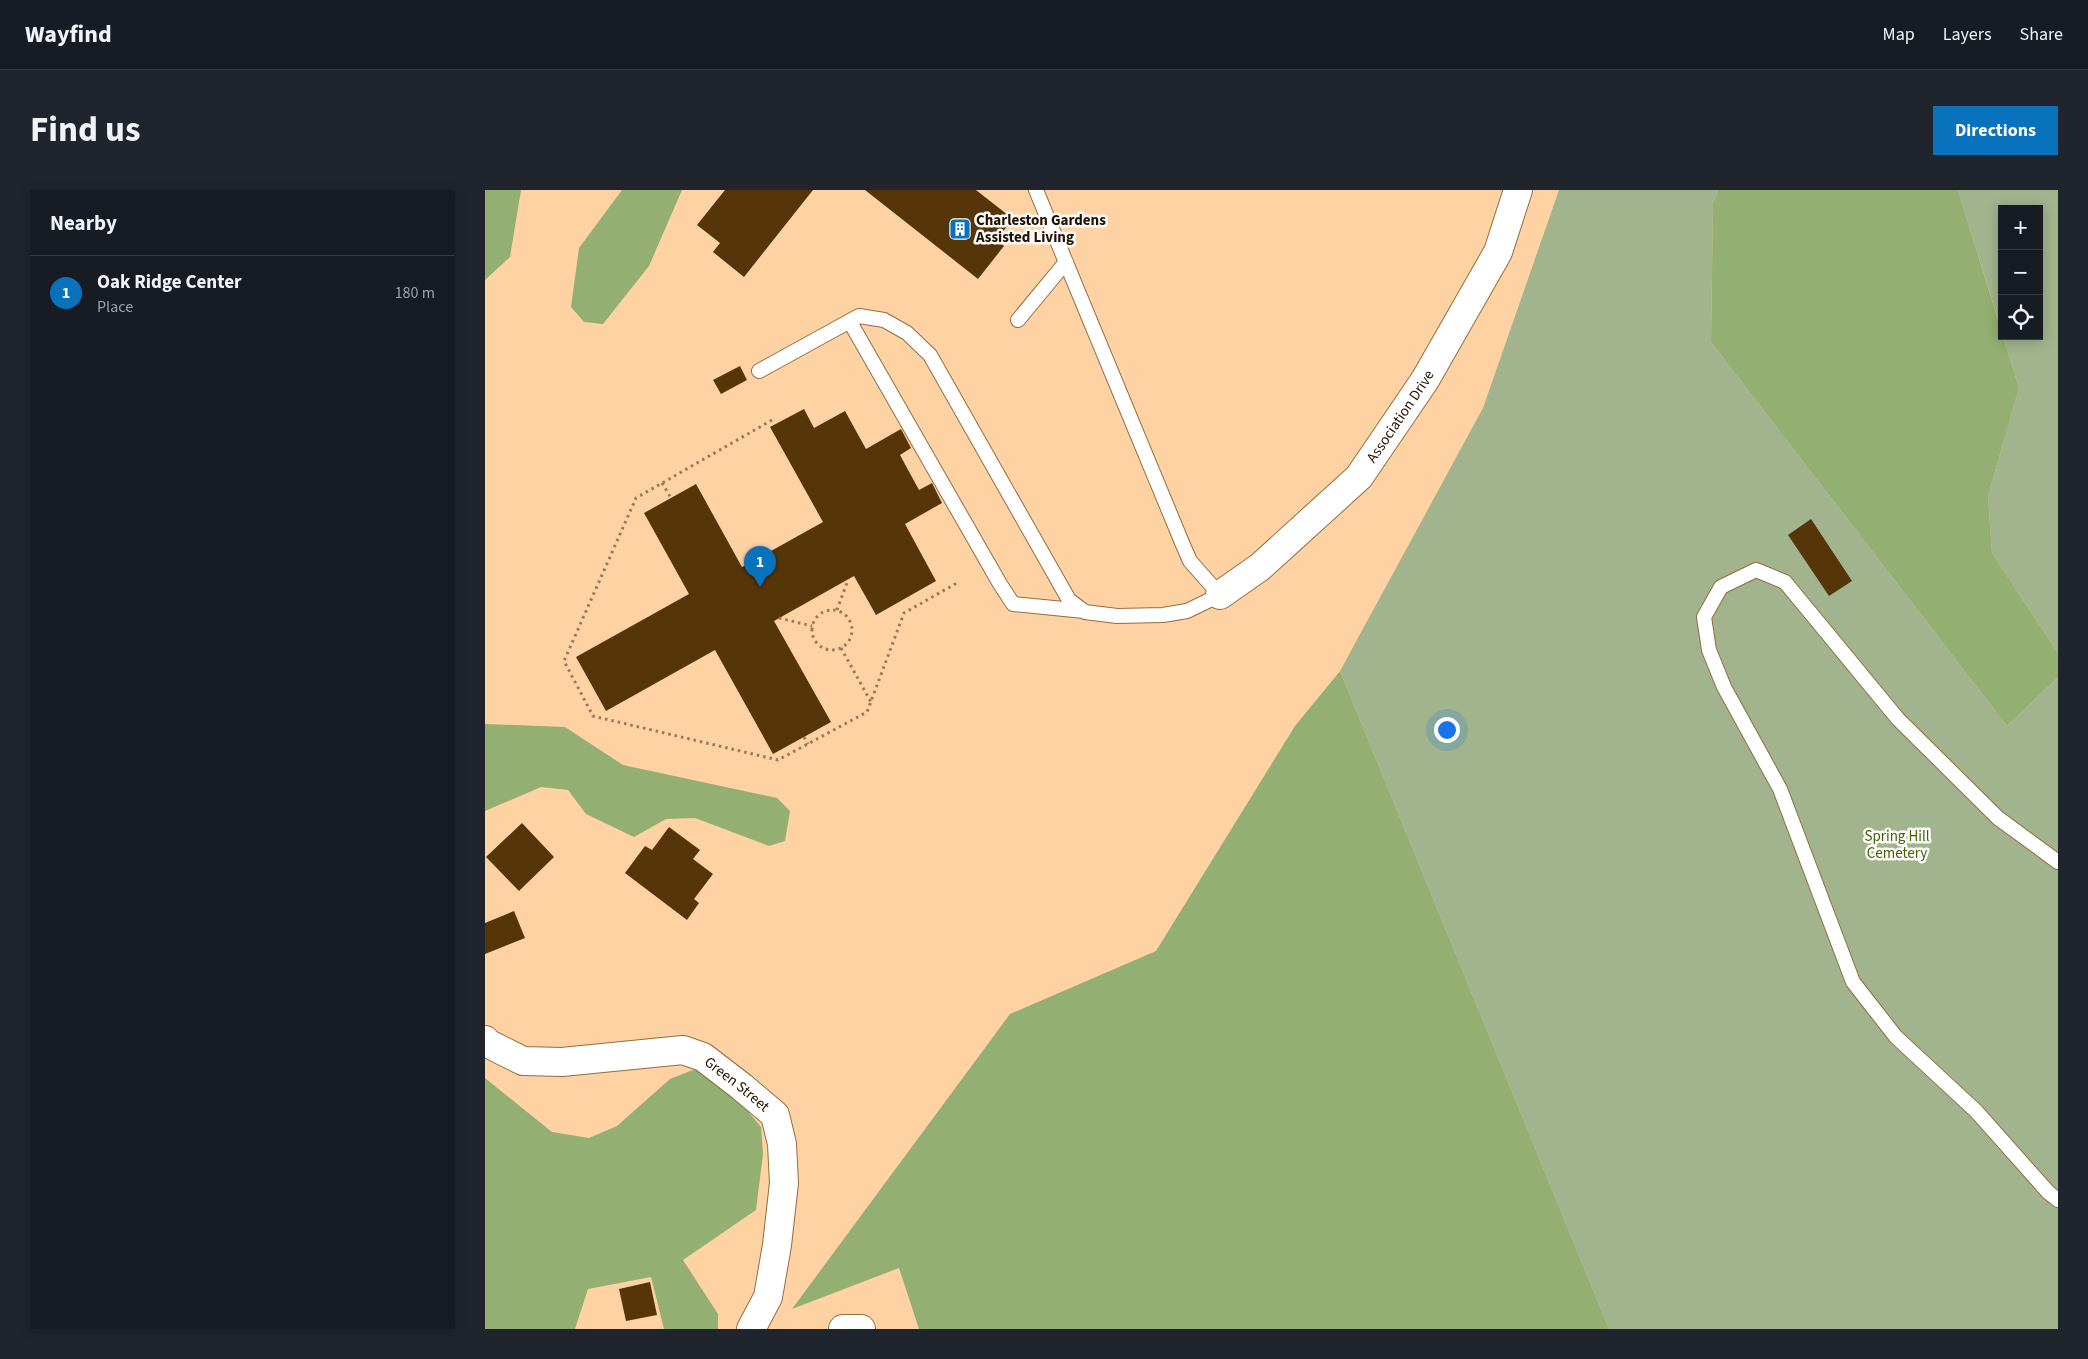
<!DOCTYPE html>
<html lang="en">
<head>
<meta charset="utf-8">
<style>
  body { margin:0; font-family:"Source Sans 3",sans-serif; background:#20242c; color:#f1f3f6 }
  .controls { position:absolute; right:15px; top:15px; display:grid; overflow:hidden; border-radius:0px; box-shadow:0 2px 12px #0003 }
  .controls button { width:45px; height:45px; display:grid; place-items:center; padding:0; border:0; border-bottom:1px solid #363941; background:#171b24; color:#f1f3f6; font:25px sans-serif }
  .you { position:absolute; left:961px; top:539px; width:18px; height:18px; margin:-12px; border:4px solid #fff; border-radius:50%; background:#1a73e8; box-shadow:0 0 0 8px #1a73e833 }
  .badge { display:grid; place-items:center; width:32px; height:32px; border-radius:50%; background:#0972bd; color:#fff; font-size:16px; font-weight:700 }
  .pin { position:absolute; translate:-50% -41px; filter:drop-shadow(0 1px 2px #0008) }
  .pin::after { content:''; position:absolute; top:26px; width:18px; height:15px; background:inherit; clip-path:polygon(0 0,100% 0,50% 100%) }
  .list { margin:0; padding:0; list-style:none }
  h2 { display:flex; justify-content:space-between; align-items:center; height:65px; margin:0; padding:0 20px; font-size:21px }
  h2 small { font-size:16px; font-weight:400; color:#9ea1a6 }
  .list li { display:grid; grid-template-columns:32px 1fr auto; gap:15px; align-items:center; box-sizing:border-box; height:75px; padding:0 20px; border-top:1px solid #363941 }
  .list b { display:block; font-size:19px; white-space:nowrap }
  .list p { margin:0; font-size:16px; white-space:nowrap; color:#9ea1a6 }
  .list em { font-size:16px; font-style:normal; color:#9ea1a6 }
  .icon { flex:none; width:28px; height:28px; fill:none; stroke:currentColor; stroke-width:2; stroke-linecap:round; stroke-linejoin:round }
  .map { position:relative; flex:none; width:1573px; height:1139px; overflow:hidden; border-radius:0px }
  header { display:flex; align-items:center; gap:30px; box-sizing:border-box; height:70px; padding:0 25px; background:#171b24; border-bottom:1px solid #363941 }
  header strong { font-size:24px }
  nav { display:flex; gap:28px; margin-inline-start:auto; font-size:18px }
  .intro { display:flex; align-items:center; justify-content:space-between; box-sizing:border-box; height:120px; padding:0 30px }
  h1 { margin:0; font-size:35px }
  .button { padding:12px 22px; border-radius:0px; background:#0972bd; color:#fff; font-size:18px; font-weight:700 }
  main { display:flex; gap:30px; padding:0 30px }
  aside { flex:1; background:#171b24; border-radius:0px; box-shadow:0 2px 12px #0003 }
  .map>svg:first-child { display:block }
  .green { fill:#a1b48d }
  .forest { fill:#93af71 }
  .building { fill:#563509 }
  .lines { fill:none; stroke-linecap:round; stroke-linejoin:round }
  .service-casing { stroke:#946c3f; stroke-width:16 }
  .minor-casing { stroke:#946c3f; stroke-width:30 }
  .path { stroke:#997959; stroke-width:3; stroke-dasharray:2.5 4; stroke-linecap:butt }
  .service { stroke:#fff; stroke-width:14 }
  .minor { stroke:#fff; stroke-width:28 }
  .labels { text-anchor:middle; stroke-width:5; stroke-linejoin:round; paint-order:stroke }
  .poi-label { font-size:15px; font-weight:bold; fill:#221202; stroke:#fcfcfc; text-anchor:start }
  .street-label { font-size:15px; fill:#221202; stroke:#fcfcfc }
  .park-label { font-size:15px; fill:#426300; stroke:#fcfcfc }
</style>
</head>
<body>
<header>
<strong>Wayfind</strong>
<nav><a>Map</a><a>Layers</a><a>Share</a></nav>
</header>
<div class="intro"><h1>Find us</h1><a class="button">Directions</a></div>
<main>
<aside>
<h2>Nearby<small></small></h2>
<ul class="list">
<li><span class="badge">1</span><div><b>Oak Ridge Center</b><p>Place</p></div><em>180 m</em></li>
</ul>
</aside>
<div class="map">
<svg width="1573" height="1139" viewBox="0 0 1573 1139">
  <rect width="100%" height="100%" fill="#ffd2a3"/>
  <!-- green -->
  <path class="green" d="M1074,0h159l-5,13 -2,139 296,384 51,-49v652h-449l-269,-658 143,-263z
    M1473,0h100v463l-66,-100 -4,-57 31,-108 -16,-52h36v-127h-37v123z"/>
  <!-- forest -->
  <path class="forest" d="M0,0h36l-11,67 -25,23z
    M137,0h60l-33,76 -46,58 -19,-2 -13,-15 8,-59z
    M1233,0h240l61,198 -31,108 4,57 66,100v24l-51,49 -296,-384 2,-139z
    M855,481l269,658h-690l-20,-61 -107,41 218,-295 146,-63 139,-225z
    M0,534l80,3 58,38 154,33 13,13 -5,30 -16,5 -74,-28 -29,1 -32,18 -48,-23 -18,-24 -27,-3 -56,24z
    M223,874l53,63 2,27 -7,56 -73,50 35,54v15h-54l-13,-52 -63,12 -13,40h-90v-251l67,54 37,6 28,-12 53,-47z"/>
  <!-- building -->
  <path class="building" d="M240,0h88l-69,87 -31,-25 7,-9 -23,-18z
    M380,0h111l37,29 -17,21 8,6 -26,33z
    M255,176l7,14 -26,14 -8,-14z
    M319,219l10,19 31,-17 21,38 35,-20 10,19 -11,7 19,35 13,-7 10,20 -37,21 31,57 -60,34 -22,-39 -80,45 57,101 -58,32 -58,-104 -109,61 -30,-54 113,-63 -45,-81 52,-29 46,83 81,-45 -53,-95z
    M1326,329l41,62 -23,15 -41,-61z
    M37,633l32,34 -35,34 -33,-34z
    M184,637l31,23 -7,9 20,15 -19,25 5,4 -12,17 -62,-47 20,-27 7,4z
    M29,721l11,27 -40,16v-31z
    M165,1092l7,33 -31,6 -7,-32z"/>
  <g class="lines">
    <!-- service casing -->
    <g class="service-casing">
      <path id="service" d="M533,130l48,-58
        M365,132l150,262 13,20 71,7
        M274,181l100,-55 25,4 23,13 23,22 139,245 16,12 32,4 46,-1 24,-4 33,-16 -30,-34 -7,-16 -147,-355
        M1573,672l-60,-44 -100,-99 -113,-137 -29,-12 -35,17 -17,30 5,33 15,37 56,102 73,193 43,55 80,74 72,81 10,8"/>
    </g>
    <!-- minor casing -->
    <g class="minor-casing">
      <g id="minor">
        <path id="s1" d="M735,405l40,-28 99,-90 66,-97 73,-128 20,-62"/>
        <path id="s2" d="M0,850l4,4 34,17 39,1 121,-12 20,7 39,30 33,28 7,29 2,39 -7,62 -9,52 -17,32"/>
        <path d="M358,1139h18"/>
      </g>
    </g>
    <!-- path -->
    <path class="path" d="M287,230l-136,78 -72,163 29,55 185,44 89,-48 37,-99 53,-30
      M177,293l9,15
      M352,420l11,-30
      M327 440a20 20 0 1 1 40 0a20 20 0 1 1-40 0Z
      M294,428l33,8
      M356,458l30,54
      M319,547l4,7"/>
    <!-- service -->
    <use href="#service" class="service"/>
    <!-- minor -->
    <use href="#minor" class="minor"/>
  </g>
  <!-- icons -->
  <defs>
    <g id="building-square" transform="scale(1.125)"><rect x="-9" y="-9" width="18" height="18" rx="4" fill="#0972bd" stroke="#fcfcfc"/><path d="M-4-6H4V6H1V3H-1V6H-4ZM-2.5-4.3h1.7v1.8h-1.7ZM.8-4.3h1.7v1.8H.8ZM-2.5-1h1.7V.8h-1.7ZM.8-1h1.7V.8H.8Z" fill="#fff"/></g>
  </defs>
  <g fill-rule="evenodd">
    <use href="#building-square" x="475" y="39"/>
  </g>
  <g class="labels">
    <!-- poi labels -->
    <g class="poi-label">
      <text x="491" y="35">Charleston Gardens<tspan x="491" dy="17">Assisted Living</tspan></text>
    </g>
    <!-- street labels -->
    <g class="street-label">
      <text dy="5" stroke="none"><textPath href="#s1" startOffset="256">Association Drive</textPath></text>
      <text dy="5" stroke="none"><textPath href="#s2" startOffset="269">Green Street</textPath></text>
    </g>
    <!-- park labels -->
    <g class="park-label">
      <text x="1412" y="651">Spring Hill<tspan x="1412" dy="17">Cemetery</tspan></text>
    </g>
  </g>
</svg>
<div class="controls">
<button>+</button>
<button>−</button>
<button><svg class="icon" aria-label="locate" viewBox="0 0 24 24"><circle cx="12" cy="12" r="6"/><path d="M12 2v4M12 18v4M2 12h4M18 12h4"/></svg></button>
</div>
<div class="you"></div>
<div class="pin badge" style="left:275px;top:397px">1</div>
</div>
</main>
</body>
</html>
